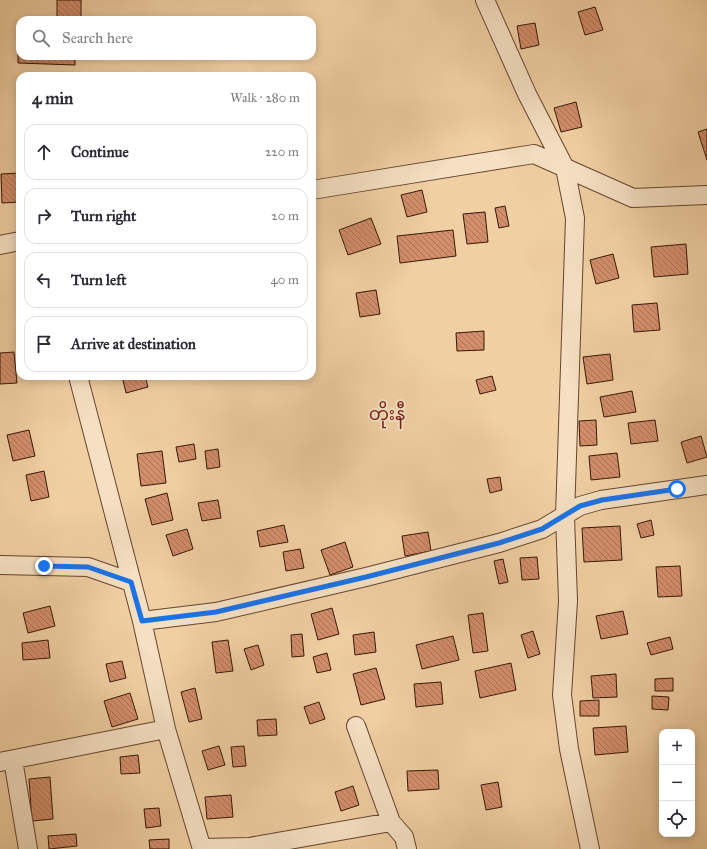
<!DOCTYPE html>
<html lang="en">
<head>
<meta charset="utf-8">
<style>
  body { margin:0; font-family:"IM FELL Great Primer","Noto Sans Myanmar",serif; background:#f7f7f7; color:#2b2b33 }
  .controls { position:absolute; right:12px; bottom:12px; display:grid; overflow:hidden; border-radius:8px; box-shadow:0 2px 10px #0003 }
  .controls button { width:36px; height:36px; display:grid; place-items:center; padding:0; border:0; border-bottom:1px solid #e1e1e2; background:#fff; color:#2b2b33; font:20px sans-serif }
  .stop { position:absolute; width:12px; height:12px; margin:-9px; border:3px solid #1a73e8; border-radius:50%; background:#fff }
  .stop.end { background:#1a73e8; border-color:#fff; box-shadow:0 1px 4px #0008 }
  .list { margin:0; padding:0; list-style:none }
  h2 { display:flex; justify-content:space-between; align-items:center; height:52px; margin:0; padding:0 16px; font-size:17px }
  h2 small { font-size:13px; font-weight:400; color:#7c7c81 }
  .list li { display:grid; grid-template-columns:26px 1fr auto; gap:12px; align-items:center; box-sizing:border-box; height:56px; margin:0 8px 8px; padding:0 8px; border:1px solid #e1e1e2; border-radius:12px }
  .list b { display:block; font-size:15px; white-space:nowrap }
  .list em { font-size:13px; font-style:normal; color:#7c7c81 }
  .icon { flex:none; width:22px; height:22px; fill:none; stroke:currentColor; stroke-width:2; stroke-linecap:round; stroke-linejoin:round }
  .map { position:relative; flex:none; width:707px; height:849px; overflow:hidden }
  .search { position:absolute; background:#fff; box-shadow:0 2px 10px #0003; left:16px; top:16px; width:300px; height:44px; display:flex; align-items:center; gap:10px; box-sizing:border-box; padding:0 14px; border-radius:12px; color:#7c7c81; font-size:15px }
  .panel { position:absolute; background:#fff; box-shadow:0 2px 10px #0003; left:16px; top:72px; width:300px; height:308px; border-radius:12px }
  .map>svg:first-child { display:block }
  .building { fill:url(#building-back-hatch); stroke:#371707 }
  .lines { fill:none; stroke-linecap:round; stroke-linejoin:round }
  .street-casing { stroke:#65452e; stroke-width:20 }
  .street { stroke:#f5e0c3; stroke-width:18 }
  .route { stroke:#1a73e8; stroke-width:5 }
  .labels { text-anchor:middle; stroke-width:4; stroke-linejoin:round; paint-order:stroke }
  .quarter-label { font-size:18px; fill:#7a1f14; stroke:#f5e0c3 }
</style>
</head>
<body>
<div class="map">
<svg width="707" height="849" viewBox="0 0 707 849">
  <defs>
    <pattern id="building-back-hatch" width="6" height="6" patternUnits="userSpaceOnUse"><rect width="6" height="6" fill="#d38e6b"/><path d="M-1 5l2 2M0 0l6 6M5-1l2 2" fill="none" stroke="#ac7356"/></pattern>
  </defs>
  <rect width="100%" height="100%" fill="#f0cfa2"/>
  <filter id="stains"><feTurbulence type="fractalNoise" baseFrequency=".005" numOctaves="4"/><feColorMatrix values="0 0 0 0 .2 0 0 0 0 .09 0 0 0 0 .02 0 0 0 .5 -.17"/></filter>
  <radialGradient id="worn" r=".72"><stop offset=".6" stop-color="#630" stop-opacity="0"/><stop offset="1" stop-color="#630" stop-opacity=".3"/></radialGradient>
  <!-- building -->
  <path class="building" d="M57,0h24v20h-24z
    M595,7l8,23 -18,5 -7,-23z
    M535,23l4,22 -18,4 -4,-23z
    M18,42h2v14h55v9l-57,-2z
    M576,102l6,25 -21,5 -7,-24z
    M707,129v31l-9,-28z
    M19,173l1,29 -18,1 -1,-29z
    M422,190l5,22 -20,5 -6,-22z
    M505,206l4,20 -10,2 -4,-20z
    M485,212l3,30 -21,2 -4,-30z
    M371,218l10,26 -33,11 -9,-25z
    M453,230l3,26 -56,7 -3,-27z
    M686,244l2,30 -34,3 -3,-30z
    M613,254l6,24 -23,6 -6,-24z
    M376,290l4,24 -20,3 -4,-24z
    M657,303l3,27 -26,2 -2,-27z
    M484,331v19l-27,1 -1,-18z
    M14,352l3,31 -17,1v-31z
    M610,354l3,26 -26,4 -4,-27z
    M122,376h23l3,11 -22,6z
    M492,376l4,14 -16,4 -4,-14z
    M632,391l4,21 -32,5 -4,-20z
    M596,420l1,25 -17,1 -1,-25z
    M655,420l3,21 -27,3 -3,-21z
    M29,430l6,26 -22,5 -6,-26z
    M701,436l6,21 -20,6 -6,-21z
    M194,444l2,15 -17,3 -3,-15z
    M218,449l2,18 -13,2 -2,-18z
    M162,451l4,32 -25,3 -4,-32z
    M617,453l3,24 -29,3 -2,-24z
    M44,471l5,26 -18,4 -5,-26z
    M500,477l2,13 -12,3 -3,-14z
    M167,493l6,27 -21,5 -7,-26z
    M218,500l3,18 -19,3 -4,-18z
    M651,520l3,15 -13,3 -4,-14z
    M284,525l4,17 -28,5 -3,-16z
    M620,526l2,34 -38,2 -2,-34z
    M187,529l6,20 -20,7 -7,-21z
    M428,532l3,19 -26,5 -3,-20z
    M345,542l8,25 -23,8 -9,-25z
    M300,549l4,19 -18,3 -3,-19z
    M537,557l2,22 -17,1 -2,-22z
    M503,559l5,23 -9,2 -5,-23z
    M680,566l2,30 -24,1 -2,-30z
    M50,606l5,20 -27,7 -5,-20z
    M332,608l7,26 -21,6 -7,-26z
    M623,611l5,23 -27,5 -5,-23z
    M483,613l5,38 -15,2 -5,-38z
    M533,631l7,23 -12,4 -7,-23z
    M374,632l2,20 -21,3 -2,-20z
    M302,634l2,22 -12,1 -1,-22z
    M453,636l6,24 -37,9 -6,-24z
    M670,637l3,12 -22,6 -4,-12z
    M48,640l2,18 -27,2 -1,-17z
    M228,640l5,31 -17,2 -4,-31z
    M258,645l6,20 -13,5 -7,-21z
    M327,653l4,17 -14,3 -4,-16z
    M122,661l4,17 -16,4 -4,-18z
    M511,663l5,27 -36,8 -5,-27z
    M376,668l9,31 -24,6 -8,-31z
    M616,674l1,23 -24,1 -2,-22z
    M673,678v13h-18v-12z
    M441,682l2,22 -27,3 -2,-23z
    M195,688l7,31 -13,3 -8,-30z
    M130,693l8,26 -26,8 -8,-26z
    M652,696l17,1 -1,13 -16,-1z
    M599,700v16h-19v-15z
    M319,702l6,17 -15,5 -6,-17z
    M276,719l1,16 -19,1 -1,-16z
    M626,726l2,26 -33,3 -2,-27z
    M219,746l6,19 -17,5 -6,-19z
    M244,746l2,20 -13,1 -2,-20z
    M138,755l2,18 -19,1 -1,-17z
    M438,770l1,19 -31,2 -1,-20z
    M50,777l3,42 -21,2 -3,-42z
    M498,782l4,25 -16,3 -5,-25z
    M353,786l6,19 -18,6 -6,-19z
    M231,795l2,22 -26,2 -2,-22z
    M159,808l2,18 -15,2 -2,-19z
    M76,834l1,12 -28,3 -1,-13z
    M169,839v10h-19l-1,-9z"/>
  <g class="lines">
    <!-- street casing -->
    <g class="street-casing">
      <path id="street" d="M485,0l42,94 38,74 10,50 -10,298 3,85 -6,94 7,54 21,100
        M312,190l222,-36 99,44 74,-3
        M0,245l20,-4
        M78,376l64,245 24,108 36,120
        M0,565l88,2 43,15
        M142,621l74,-9 150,-35 133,-34 43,-14 38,-23 21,-6 106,-15
        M356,726l35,96 13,15 3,12
        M13,760l15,89
        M0,762l166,-33
        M202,848l47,-1 142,-25"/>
    </g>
    <!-- street -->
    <use href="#street" class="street"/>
  </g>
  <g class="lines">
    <!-- route -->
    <path class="route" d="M44,566l44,1 43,15 11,39 74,-9 150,-35 133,-34 43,-14 38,-23 22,-6 75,-11"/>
  </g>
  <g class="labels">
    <!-- quarter labels -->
    <g class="quarter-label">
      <text x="387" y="420">တိုးနီ</text>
    </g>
  </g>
  <rect width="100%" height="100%" filter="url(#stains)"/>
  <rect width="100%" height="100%" fill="url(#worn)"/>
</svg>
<div class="controls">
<button>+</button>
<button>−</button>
<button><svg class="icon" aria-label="locate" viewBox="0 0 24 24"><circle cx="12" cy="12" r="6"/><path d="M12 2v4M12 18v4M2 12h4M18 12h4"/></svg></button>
</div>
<div class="stop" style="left:677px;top:489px"></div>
<div class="stop end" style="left:44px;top:566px"></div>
<div class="search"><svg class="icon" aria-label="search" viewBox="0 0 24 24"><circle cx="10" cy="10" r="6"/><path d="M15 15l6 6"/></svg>Search here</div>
<section class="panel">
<h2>4 min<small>Walk · 280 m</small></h2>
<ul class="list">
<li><svg class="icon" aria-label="ahead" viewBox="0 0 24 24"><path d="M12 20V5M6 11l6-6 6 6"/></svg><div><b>Continue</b></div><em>220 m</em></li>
<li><svg class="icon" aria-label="right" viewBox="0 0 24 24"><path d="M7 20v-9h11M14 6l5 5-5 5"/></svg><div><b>Turn right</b></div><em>20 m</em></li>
<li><svg class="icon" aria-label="left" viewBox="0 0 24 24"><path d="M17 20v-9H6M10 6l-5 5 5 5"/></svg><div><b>Turn left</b></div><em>40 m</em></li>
<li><svg class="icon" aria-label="arrive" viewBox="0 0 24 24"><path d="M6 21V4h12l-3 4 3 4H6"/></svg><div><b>Arrive at destination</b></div></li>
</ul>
</section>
</div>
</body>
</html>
